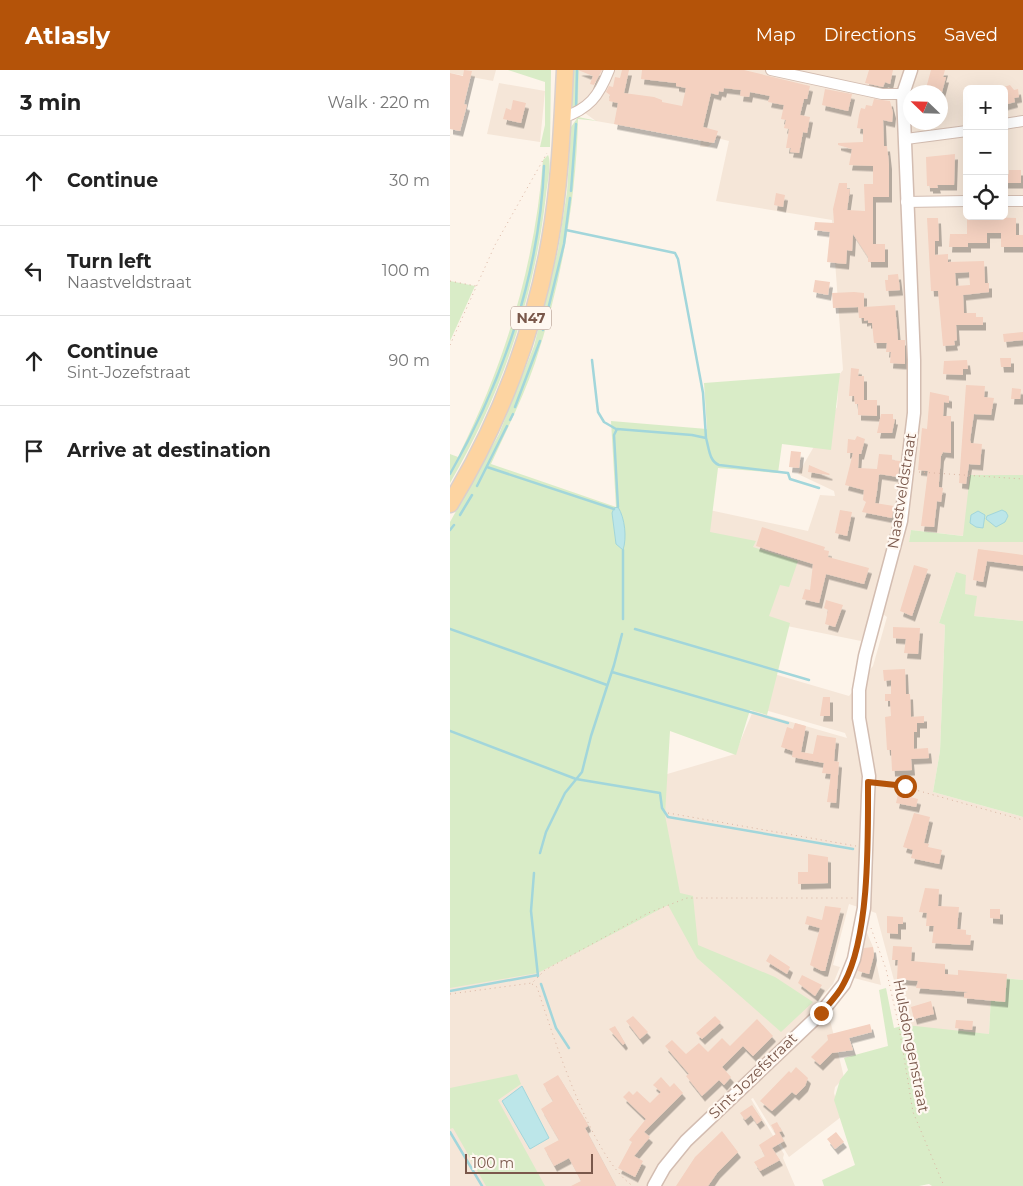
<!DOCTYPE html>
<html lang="en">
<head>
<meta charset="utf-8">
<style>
  body { margin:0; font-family:Montserrat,sans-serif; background:#f6f6f6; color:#222 }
  .controls { position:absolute; right:15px; top:15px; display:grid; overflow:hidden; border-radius:8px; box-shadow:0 5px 20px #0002 }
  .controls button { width:45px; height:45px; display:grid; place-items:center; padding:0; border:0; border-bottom:1px solid #e0e0e0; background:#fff; color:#222; font:25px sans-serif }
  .compass { position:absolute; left:453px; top:15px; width:45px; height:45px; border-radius:50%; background:#fff; box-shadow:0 5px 20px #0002; rotate:293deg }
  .scale { position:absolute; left:15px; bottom:12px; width:128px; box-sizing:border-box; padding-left:5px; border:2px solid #7a584b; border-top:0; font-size:14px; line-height:18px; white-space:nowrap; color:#7a584b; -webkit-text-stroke:4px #fff8f1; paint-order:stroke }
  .stop { position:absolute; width:15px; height:15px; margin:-11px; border:4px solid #b45309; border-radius:50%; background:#fff }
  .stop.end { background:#b45309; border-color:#fff; box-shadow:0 1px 5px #0008 }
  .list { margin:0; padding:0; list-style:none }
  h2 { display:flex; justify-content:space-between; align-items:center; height:65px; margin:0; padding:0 20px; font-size:21px }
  h2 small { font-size:16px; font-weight:400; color:#767676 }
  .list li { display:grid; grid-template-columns:32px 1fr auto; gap:15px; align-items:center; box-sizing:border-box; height:90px; padding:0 20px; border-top:1px solid #e0e0e0 }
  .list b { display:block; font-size:19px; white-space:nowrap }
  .list p { margin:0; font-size:16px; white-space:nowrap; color:#767676 }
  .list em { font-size:16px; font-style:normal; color:#767676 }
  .icon { flex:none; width:28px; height:28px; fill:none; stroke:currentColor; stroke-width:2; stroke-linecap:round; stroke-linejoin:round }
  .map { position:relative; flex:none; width:573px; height:1116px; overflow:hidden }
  header { display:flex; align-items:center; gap:30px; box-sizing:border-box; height:70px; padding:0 25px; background:#b45309; color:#fff }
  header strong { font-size:24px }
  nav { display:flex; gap:28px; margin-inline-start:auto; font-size:18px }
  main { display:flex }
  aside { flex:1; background:#fff }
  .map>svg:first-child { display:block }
  .residential { fill:#f5e6d8; fill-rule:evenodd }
  .green { fill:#d9ecc7 }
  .water { fill:#bce6e9; stroke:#a2d6db }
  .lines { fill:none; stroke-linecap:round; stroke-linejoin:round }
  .stream { stroke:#a2d6db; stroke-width:2.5 }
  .building { fill:#f4d1c0; fill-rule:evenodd; filter:url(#shadow) }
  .minor-casing { stroke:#d3bdb1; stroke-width:12 }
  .tertiary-casing { stroke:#d3bdb1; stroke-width:15 }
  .primary-casing { stroke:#dad0cd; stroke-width:19 }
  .path { stroke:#dab4a2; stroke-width:1; stroke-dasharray:1 4; stroke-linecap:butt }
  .minor { stroke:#fff; stroke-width:10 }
  .tertiary { stroke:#fff; stroke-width:12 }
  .primary { stroke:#fdd4a1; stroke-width:16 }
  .route { stroke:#b45309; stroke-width:6 }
  .labels { text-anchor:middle; stroke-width:4.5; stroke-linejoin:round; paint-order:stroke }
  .shield { fill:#fff8f1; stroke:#a2887d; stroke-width:1 }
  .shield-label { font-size:14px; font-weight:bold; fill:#7a584b }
  .street-label { font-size:15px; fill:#7a584b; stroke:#fff8f1 }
</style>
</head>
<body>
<header>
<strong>Atlasly</strong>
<nav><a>Map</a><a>Directions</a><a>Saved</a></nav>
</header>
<main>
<aside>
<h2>3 min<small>Walk · 220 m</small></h2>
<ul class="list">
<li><svg class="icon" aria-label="ahead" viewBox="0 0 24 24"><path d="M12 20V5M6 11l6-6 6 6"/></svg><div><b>Continue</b></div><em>30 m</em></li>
<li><svg class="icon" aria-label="left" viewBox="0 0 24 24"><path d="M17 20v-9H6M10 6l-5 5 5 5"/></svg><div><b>Turn left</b><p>Naastveldstraat</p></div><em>100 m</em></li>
<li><svg class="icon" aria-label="ahead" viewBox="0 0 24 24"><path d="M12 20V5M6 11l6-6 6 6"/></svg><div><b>Continue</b><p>Sint-Jozefstraat</p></div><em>90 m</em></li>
<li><svg class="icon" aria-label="arrive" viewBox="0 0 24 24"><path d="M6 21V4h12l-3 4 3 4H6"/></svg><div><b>Arrive at destination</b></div></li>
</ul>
</aside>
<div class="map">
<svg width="573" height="1116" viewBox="0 0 573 1116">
  <defs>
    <filter id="shadow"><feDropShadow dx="3" dy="5.5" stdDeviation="0" flood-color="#0004"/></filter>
  </defs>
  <rect width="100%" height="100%" fill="#fdf4ea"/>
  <!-- residential -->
  <path class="residential" d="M0,0h46l-3,11 -43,-8z
    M129,0h444v405h-52l-7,61 -53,-6 -2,12h114v79l-49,-5 -18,-44 -17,51 6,2 -5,126 -7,41 90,25v163l-31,-3 -3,57 -82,-5 -31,-116 -27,-9 -16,61 7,2 -7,17 -16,18 12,14 13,53 2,9 -9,9 -1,6 7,24 -52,40 -36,-59 -2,1 33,55 -1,4 12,28h-345v-399l55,35 230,-68 18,-43 94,27 -2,-5 -80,-23 9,-36 75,22 24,-30 14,-49 -15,-11 -11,35 -74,-15 -21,-7 -70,-80 4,-31 108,23 12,-36 15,1 -1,-5 -36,-17 39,-67 2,-32 4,-5 -11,-150 -116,-19 13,-60 -12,-3 -9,9h-8l1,-8 -105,-18 -18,-13zM517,19h37v127h-37zM460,22h30v30h-30z
    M49,13l46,8 -5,51 -53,-8z
    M417,863l6,14 8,38 -27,-7 8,-27 2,-17z"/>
  <!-- green -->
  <path class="green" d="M58,0h43l-1,77h-10l5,-22v-43z
    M122,0h7l-1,38 -6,2z
    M128,47l20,4 -20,-2c-2,83 -17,165 -43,244 -12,35 -29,68 -44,101l125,43 -5,-86 96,8 -3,-46 136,-10 -9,77 -49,-6 -4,29 -60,-5 -8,64 46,9 -3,6 45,14 -9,26 -9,-2 -11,31 21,7 -23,92 -17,-5 -14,45 -66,-24 -5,84 15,78 13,3 5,49 77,32 38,25 -32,30 -84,-74 -29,-53 -130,68 -88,15v-466l49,-88 35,-88 24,-96 9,-58 4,-65z
    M98,85c4,8 -1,30 -2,40 -11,101 -45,201 -96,288v-29l8,3c47,-94 77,-192 85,-297z
    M0,211l25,5 -25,55z
    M520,405h53v67h-114l2,-12 52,6z
    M506,502l10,3 -1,19 12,2 -3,20 49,5v196l-90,-25 7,-41 5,-126 -6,-2z
    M542,907l31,3v206h-91l-3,-2 -10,2h-95l-2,-6 33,-15 -21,-65 6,-20 8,-10 -4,-12 44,-12 -9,-56 7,-2 8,40 12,-3 83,9z
    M67,1004l4,10 -23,16 47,86h-59l-33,-58 -3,1v-41z"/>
  <!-- water -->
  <path class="water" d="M168,437c7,11 9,31 5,43l-7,-6 -4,-31 2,-5z
    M552,440l4,2 2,4 -3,6 -9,5 -10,-8 1,-3z
    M528,441l7,4 -2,13 -7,-1 -6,-4 1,-8z
    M72,1016l27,52 -19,11 -28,-48z"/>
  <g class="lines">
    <!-- stream -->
    <path class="stream" d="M126,39l1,-39
      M121,121l5,-67
      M116,160l109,23 3,6 25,134 3,45
      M93,260l21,-86 6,-46
      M142,290l6,52 6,10 12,7
      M65,337l25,-66
      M60,350l3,-6
      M37,397l127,42
      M0,404c53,-92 90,-202 94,-308
      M27,416l30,-60
      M168,437l-4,-72 3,-6 75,6 14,3c3,10 3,23 13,27l69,8 2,6 29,9
      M10,445l12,-20
      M0,460l4,-5
      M173,480v69
      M0,559l157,56
      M185,559l174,51
      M162,602l176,51
      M0,661l126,48 84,14 2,15 6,9 185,32
      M90,783l6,-21 19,-39 17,-21 9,-36 23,-71 8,-31
      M84,803l-3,38 7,65
      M91,914l15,44 13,20
      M0,921l88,-16
      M0,1062l32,54"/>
  </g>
  <!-- building -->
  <path class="building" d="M14,0l8,1 -8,33 3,1 -7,26 -10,-2v-56l13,3z
    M128,0h24l-8,15 -4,-1 3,-8z
    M172,0h7l-5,23 30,4 8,3v2l20,4 4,-18 -10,-2v-3l-35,-4 1,-9h102l66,16 -3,13h-3l-4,16 10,2 -3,16 -4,-1 -4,21 -9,-1 1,-4h-5l3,-19 -5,-1 2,-8 -5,-1 3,-14 -16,-3 2,-6 -20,-4 -1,5 -9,-1 1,-6 -17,-2 -1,4 -4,-1 -1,4 -7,-2 -8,34 15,4 -4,12 -100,-19 4,-21 -9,-2 1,-6 -4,-3 3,-6 4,1 2,-10 5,1z
    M419,0h24l-3,14 -5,-2 -2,5 -18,-4z
    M481,0h14l-2,7h3l-4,15h-17z
    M560,15l4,5 4,-1 1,8 -5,1 1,4 -11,3v-18z
    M375,19l27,5 -4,17 -26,-6z
    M424,29l16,2 3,12 -1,9 -9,-2 1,26h3l2,18v33h-16v47h12v18h-17v-5l-15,-23 -1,17 -5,-1 -1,14 -19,-2 3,-30 -16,-2 1,-8 19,1 -1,-14 6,-26h8v6h3l-3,21 18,1 -1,-27h9v-18l-24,-1 3,-16 -14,-4v-2l25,-1v-13l-6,-1 2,-13 2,-7 4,1 1,-4 6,1z
    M63,30l13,3 -5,20 -18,-4 3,-11 5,2z
    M505,84l-1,31h-17l1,3h-8v-2h-3l-1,-29z
    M559,100h12v13h-17v-9h5z
    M326,123l9,2 -2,12 -9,-2z
    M536,147l30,1v17h7v12h-22v-14h-14v10h-19v4h-19l1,-13h17v-16z
    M477,148h11l1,23h-4v14l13,-1v8l36,-1 1,22h4v9l-26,3 1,18h12v4h7v8h-27l1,15 -3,1 1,4 -12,1 -5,-55h-7zM519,202l1,13 -14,1 -1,-13z
    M448,204l2,16 -14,1 -1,-11h3v-5z
    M365,210l15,2 -2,13 -15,-3z
    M404,222l10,1v14l31,-2 3,35h7v24l-15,-1 1,-11h-5l1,-9h-13l-2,-20h-4v-3l-4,1v-3h-5l-1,-11 -25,1 -1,-15z
    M573,262v8l-19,2 -1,-8z
    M550,288h11v9h-10z
    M517,290l1,9h-5v6l-20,-1 1,-13z
    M401,298l8,1 -1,7h6v24h13v16l-19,-1v-11h-3l-1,-8h-5z
    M516,315l19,1 -1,11 10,1 -3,17 -17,-1 -4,26 1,3 11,1 -2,21 -11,-1 -3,20 -7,-1z
    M562,318l9,1 -1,10h-9z
    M480,322l19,4v7l-5,-1 -1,14h8v37l-8,-1 -2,4 -2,26v5l4,1 -2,14 -4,-1 -3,26 -13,-1 7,-55 -10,-1 4,-42 5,1z
    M431,344h12v5h2l-3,14h-15z
    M407,366l8,3 -4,15h-2l-1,14 19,1 2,-15 13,1v5l8,1 -2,16 -19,-3 -2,17 -2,12 19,3 -2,12 -30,-6 4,-10 -3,-2 1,-10 -19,-5 8,-32h-6l1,-14 7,1z
    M341,381l10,1 -2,16 -10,-1z
    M359,395l21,9 -1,1 -21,-3z
    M390,440l12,2 -5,24 -12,-3z
    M312,457l63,20 -1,3 5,1 -1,6 41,11 -5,16 -38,-10 -7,29 -17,-4 3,-10 5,1 3,-26 -57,-18z
    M528,479l45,6v11l-36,-5 -4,21 -10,-2z
    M464,495l14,4 -16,47 -12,-5z
    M376,530l17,5 -8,22 -10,-3 3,-14 -4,-2z
    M443,557l27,1 -2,26 -14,-1 2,-14 -13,-1z
    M455,599l1,25h4l1,23 13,-1v7h-7v9h-3v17l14,-1 1,10 -18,1 1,11 -20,1 -1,-21h-4l-2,-33 6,-1 -1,-15h-5v-7h6v-14l-7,1 -1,-11z
    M373,627h7v19h-10z
    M345,653l11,3 -5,26 12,2 4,-19 19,3 -2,23 5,1 -3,41 -9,-1 4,-28 -9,-1 2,-10 -32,-6 1,-6 -12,-4 6,-20 6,2z
    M448,724l20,5 -2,8 -20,-4z
    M464,743l16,4 -6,26 5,1 -1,3 14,3 -3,14 -28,-6 2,-8 -10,-3z
    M358,784l20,3v26l-30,1v-12h10z
    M475,818l14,1 -1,17 21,1 -2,22 9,1v5h5l-1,10 -38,-2 2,-17h-8l1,-13 -8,-1z
    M375,836l16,2 -16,63h-3l-12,-6 10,-37 -15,-4 2,-8 15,4z
    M540,839h10v10l-10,-1z
    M437,846l16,1v7h-5v10l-11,-1z
    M443,876l19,1 -1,14 34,3v10l13,1v-5l49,4 -2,28 -41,-4v-5l4,-1 -52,-4 2,-7 -21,-2 1,-19h-6z
    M423,877l1,8 -5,19 -11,-3 6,-23z
    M320,884l20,13 -3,7 -21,-13z
    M352,905l20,10 -7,11 -17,-13z
    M481,931l3,13 -20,5 -3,-12z
    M183,946l15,16 -8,7 -14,-18z
    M265,946l6,6 -19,17 -6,-6z
    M307,949l16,17 -20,20 -10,-10 -21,21 9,10 -7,8 -5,-5 -17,16 -16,-20 3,-2 -24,-28 7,-6 14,14 13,-11 9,9 14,-14 8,8z
    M506,950l17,1 -1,9 -17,-2z
    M420,954l2,8 -23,6 4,12 -21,3 -12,12 -9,-8 17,-17 -1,-5z
    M165,956l10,17 -2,2 -14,-16z
    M346,997l12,11 -3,8 -9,9 -4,-3 -20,19 -12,-10 29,-30 2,2z
    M108,1005l29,48 1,3 -3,2 31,58h-45l10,-5 -12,-23 -15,8 -10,-18 15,-8 -18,-31 12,-8 -10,-17z
    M211,1007l9,10 4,-4 9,10 -39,39 6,5 -16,19 9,5 -8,16 -17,-9 14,-26 -3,-2 17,-21 -23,-22 6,-6 4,4 4,-4 13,12 11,-11 -8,-7z
    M302,1035l10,15 -5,4 -6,-9 -6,5 -5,-7z
    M327,1052l5,9 -3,1 5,9 -12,7 8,12 -20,11 -6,-9 11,-6 -6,-11 17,-11 -5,-9z
    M272,1061l16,21 -21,21 -9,13h-32l19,-29z
    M386,1062l8,10 -9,7 -8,-10z"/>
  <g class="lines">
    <!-- minor casing -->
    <g class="minor-casing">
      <path id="minor" d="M321,0l111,24h21
        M112,48c27,-9 37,-22 47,-48
        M554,54l19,-3
        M456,69l61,-8
        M554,131h19
        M456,132l61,-1"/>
    </g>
    <!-- tertiary casing -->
    <g class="tertiary-casing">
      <path id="tertiary" d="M204,1116l10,-18 22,-27 135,-128 23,-29 10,-25 10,-51 4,-113 1,-19 -10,-58v-28l6,-34 36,-135 13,-108v-53l-11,-266 8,-24"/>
    </g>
    <!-- primary casing -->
    <g class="primary-casing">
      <path id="primary" d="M0,434c49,-80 84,-172 100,-264 10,-56 12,-113 15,-170"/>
    </g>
    <!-- path -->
    <path class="path" d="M0,211l26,5
      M0,275l45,-100 52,-92
      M469,402l104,7
      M429,713l26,4 118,33
      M218,743l188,33
      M421,858l15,41 13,58 14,85 31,74
      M82,914l5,3c16,49 55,172 96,199
      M0,924l82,-11 13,-13 103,-57 39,-15h166"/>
    <!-- minor -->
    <use href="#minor" class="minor"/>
    <!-- tertiary -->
    <use href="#tertiary" class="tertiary"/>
    <!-- primary -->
    <use href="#primary" class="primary"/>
  </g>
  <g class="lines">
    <!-- route -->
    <path class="route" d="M371,943c8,-9 18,-19 23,-30 26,-47 24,-147 24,-201l37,4"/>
  </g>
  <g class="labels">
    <!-- shield labels -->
    <rect class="shield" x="61" y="236.5" width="40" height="23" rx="4"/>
    <g class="shield-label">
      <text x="81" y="253">N47</text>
    </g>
    <!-- street labels -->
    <g class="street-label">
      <text transform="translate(452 421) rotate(-81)" y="5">Naastveldstraat</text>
      <text transform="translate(461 976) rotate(79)" y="5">Hulsdongenstraat</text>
      <text transform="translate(303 1006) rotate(-44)" y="5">Sint-Jozefstraat</text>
    </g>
  </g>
</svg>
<div class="controls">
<button>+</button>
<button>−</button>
<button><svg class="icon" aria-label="locate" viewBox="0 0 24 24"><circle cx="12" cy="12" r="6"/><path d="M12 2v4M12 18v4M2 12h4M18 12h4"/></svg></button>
</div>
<svg class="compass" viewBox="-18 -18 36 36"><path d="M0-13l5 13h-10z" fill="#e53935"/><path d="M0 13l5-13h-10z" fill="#767676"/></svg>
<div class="scale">100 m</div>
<div class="stop" style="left:455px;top:716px"></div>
<div class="stop end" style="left:371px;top:943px"></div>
</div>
</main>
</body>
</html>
